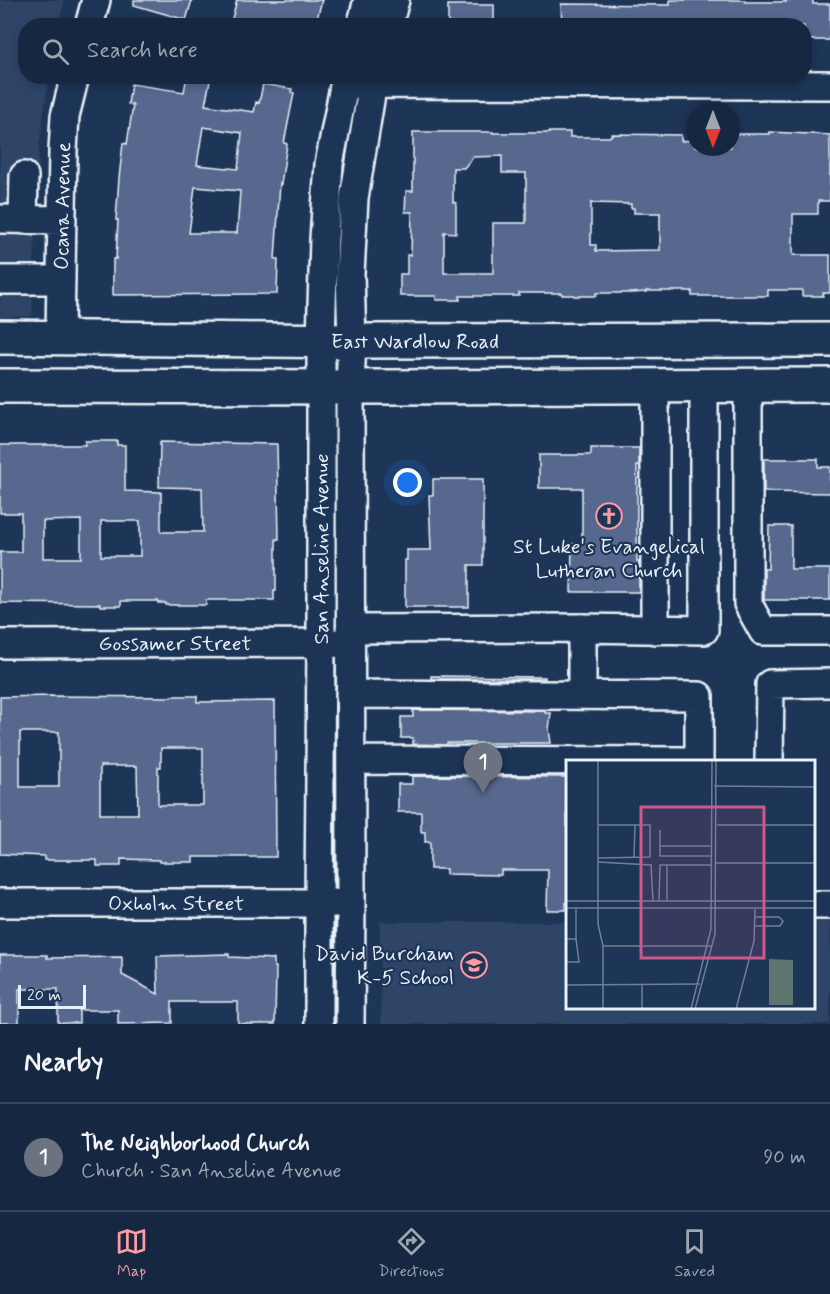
<!DOCTYPE html>
<html lang="en">
<head>
<meta charset="utf-8">
<style>
  body { margin:0; font-family:Mynerve,sans-serif; background:#23344c; color:#f1f3f6 }
  .compass { position:absolute; left:686px; top:102px; width:54px; height:54px; border-radius:50%; background:#162841; box-shadow:0 3px 9px #0003; rotate:180deg }
  .scale { position:absolute; left:18px; bottom:15px; width:68px; box-sizing:border-box; padding-left:6px; border:3px solid #e8f1f8; border-top:0; font-size:16px; line-height:21px; white-space:nowrap; color:#e8f1f8; -webkit-text-stroke:4px #1d3557; paint-order:stroke }
  .you { position:absolute; left:408px; top:483px; width:21px; height:21px; margin:-15px; border:4px solid #fff; border-radius:50%; background:#1a73e8; box-shadow:0 0 0 9px #1a73e833 }
  .badge { display:grid; place-items:center; width:39px; height:39px; border-radius:50%; background:#ff9aa2; color:#fff; font-size:20px; font-weight:700 }
  .pin { position:absolute; translate:-50% -50px; filter:drop-shadow(0 2px 3px #0008) }
  .pin::after { content:''; position:absolute; top:32px; width:21px; height:18px; background:inherit; clip-path:polygon(0 0,100% 0,50% 100%) }
  .list { margin:0; padding:0; list-style:none }
  h2 { display:flex; justify-content:space-between; align-items:center; height:78px; margin:0; padding:0 24px; font-size:26px }
  h2 small { font-size:20px; font-weight:400; color:#9ea6b1 }
  .list li { display:grid; grid-template-columns:39px 1fr auto; gap:18px; align-items:center; box-sizing:border-box; height:108px; padding:0 24px; border-top:2px solid #35445a }
  .list b { display:block; font-size:22px; white-space:nowrap }
  .list p { margin:0; font-size:20px; white-space:nowrap; color:#9ea6b1 }
  .list em { font-size:20px; font-style:normal; color:#9ea6b1 }
  .icon { flex:none; width:33px; height:33px; fill:none; stroke:currentColor; stroke-width:2; stroke-linecap:round; stroke-linejoin:round }
  .map { position:relative; flex:none; width:830px; height:1024px; overflow:hidden }
  .search { position:absolute; background:#162841; box-shadow:0 3px 9px #0003; left:18px; right:18px; top:18px; height:66px; display:flex; align-items:center; gap:15px; box-sizing:border-box; padding:0 21px; border-radius:24px; color:#9ea6b1; font-size:22px }
  .sheet { height:186px; background:#162841 }
  nav { display:flex; justify-content:space-around; align-items:center; box-sizing:border-box; height:84px; border-top:2px solid #35445a; background:#162841; font-size:16px; color:#9ea6b1 }
  nav a { display:grid; justify-items:center; gap:3px }
  nav .on { color:#ff9aa2 }
  .map>svg:first-child { display:block }
  .built { fill:#2e4468 }
  .building { fill:#57678e; stroke:#e8f1f8; stroke-width:1.5; fill-rule:evenodd }
  .lines { fill:none; stroke-linecap:round; stroke-linejoin:round }
  .minor-casing { stroke:#e8f1f8; stroke-width:32 }
  .major-casing { stroke:#e8f1f8; stroke-width:38 }
  .minor { stroke:#1d3557; stroke-width:27 }
  .major { stroke:#1d3557; stroke-width:33 }
  .labels { text-anchor:middle; stroke-width:4.5; stroke-linejoin:round; paint-order:stroke }
  .street-label { font-size:21px; fill:#e8f1f8; stroke:#1d3557 }
  .poi-label { font-size:21px; fill:#e8f1f8; stroke:#1d3557 }
  .inset-road { fill:none; stroke:#6e8097; stroke-width:1.5 }
  .view { fill:#cd598a; fill-opacity:0.15; stroke:#cd598a; stroke-width:3 }
  .inset-edge { fill:none; stroke:#e8f1f8; stroke-width:3 }
</style>
</head>
<body>
<div class="map">
<svg width="830" height="1024" viewBox="0 0 830 1024">
  <rect width="100%" height="100%" fill="#1d3557"/>
  <filter id="ink" filterUnits="userSpaceOnUse"><feTurbulence type="fractalNoise" baseFrequency=".0167" numOctaves="2"/><feDisplacementMap in="SourceGraphic" scale="12" xChannelSelector="R" yChannelSelector="G"/><feConvolveMatrix kernelMatrix="1 2 1 2 8 2 1 2 1" color-interpolation-filters="sRGB"/></filter>
  <g filter="url(#ink)">
    <!-- built -->
    <path class="built" d="M0,0h65l-7,25 -32,1v50l23,1 -10,69 -7,170 -32,1z
      M380,922h187l1,86h246v-86h16v102h-449z"/>
    <!-- building -->
    <path class="building" d="M134,0h58l-6,20 -52,-15z
      M237,0h85l-7,26h-85z
      M670,0h75v2h41v-2h27v4h17v36h-26v-14h-242l-1,-22 109,1z
      M448,5h46v21h-46z
      M187,76h24l-6,29 49,7 2,-10 3,1 4,-19 29,5 -1,3 3,1 -10,50 3,1 -6,40 -1,-1 -5,76h3l-1,35 -164,1v-36h3l2,-39h-2l3,-42 4,-35 4,1 6,-39 -5,-1 3,-20 53,8zM203,127l39,6 -4,36 -41,-4zM195,187l45,4 -3,42h-48z
      M413,132h80v1h56v-1h21v5h39l2,-1v-2l70,1v6l14,-1v7h36v-13h39v-2l60,3v66h-12v13h-25v41h37v38h-7v3h-21v-6h-34v6h-76v-5h-46v1l-15,1h-35v3h-22v-1h-12v-2h-43v3h-59v4h-24v-4h-36v-22h7v-19h4l1,-43h-7l1,-21h7zM502,156v17h24v50h-33v50h-49v-41l12,1v-30l-3,-1v-34h11l9,-11zM591,203l40,1v4h3v5h26v37l-64,1v-6h-5z
      M85,441h32v4h8v46l36,1v40h42l-1,-44 -43,-1 1,-45 117,2 2,95h-3v52h-2v9h-68v5h-40v-2h-8v-2h-37v5h-21v-2l-100,-1v-51h21v-39h-21v-68h85zM81,520v38h-38v-37zM101,521h39v35h-39z
      M591,448h48v18h-2v96h2v30h-68l1,-48h10v-56h-43v-33h52z
      M764,459h54v8h12v26l-66,-1z
      M433,479h50v86h-14v42h-64v-47h2v-10h24l-2,-55h4z
      M769,526h22v43h39v31h-66v-31h4z
      M431,676l114,1v2h-114z
      M51,696l120,1v-1h26v6l78,-1 1,156h-83v5h-34v-2l-38,-1v7h-24v-6h-53v-4l-44,-2v-157zM20,732h39v55h-39zM161,748h42v57h-45v-38h3zM100,766h37l1,48h-38z
      M413,710l132,1v2h6l-2,16 2,14h-104v2l-34,-1v-6h-12v-21h12z
      M412,776l155,1v126h-1v7h-19l1,-40h-47v5l-55,-1v-5h-16v-27h-5v-10h-4v-20h-23v-28h14z
      M229,954v3l45,2v8h2l-1,57h-37v-22h-66v21l-54,1v-14h-39v13h-21v-34h-39v34h-19v-68h47v3l75,-1v18l36,19 -1,-38z"/>
    <g class="lines">
      <!-- minor casing -->
      <g class="minor-casing">
        <path id="minor" d="M89,26l7,-26
          M361,26l7,-26
          M388,26l7,-26
          M354,84l476,1
          M0,219l62,1
          M23,220l1,-44
          M0,280h61
          M60,337l3,-186 2,-35 10,-40
          M655,386v244
          M748,386v218l15,27h67
          M350,629l232,-1 122,2v-244
          M0,644l340,-1
          M350,694l349,2v66
          M582,695v-67
          M351,760l348,1
          M769,762l1,-78 60,-1
          M0,903h335
          M814,905h16
          M319,1024v-121l2,-260v-303l3,-101 5,-75 17,-88
          M350,1024l1,-120 -1,-517 2,-46 -2,-67 4,-76 20,-122"/>
      </g>
      <!-- major casing -->
      <g class="major-casing">
        <path id="major" d="M0,337l352,4 478,-1
          M0,386l379,1 451,-2"/>
      </g>
      <!-- minor -->
      <use href="#minor" class="minor"/>
      <!-- major -->
      <use href="#major" class="major"/>
    </g>
  </g>
  <!-- icons -->
  <defs>
    <g id="church-ring" transform="scale(1.35)"><circle r="9.5" fill="#1d3557" stroke="#ff9aa2" stroke-width="1.5"/><path d="M-1.2-6h2.4v3.5h3.3v2.4h-3.3V6h-2.4V-.1h-3.3v-2.4h3.3Z" fill="#ff9aa2"/></g>
    <g id="school-ring" transform="scale(1.35)"><circle r="9.5" fill="#1d3557" stroke="#ff9aa2" stroke-width="1.5"/><path d="M0-5L7-2L0 1L-7-2ZM-4 1L0 2.5L4 1V4Q0 6-4 4Z" fill="#ff9aa2"/></g>
  </defs>
  <g fill-rule="evenodd">
    <use href="#church-ring" x="609" y="516"/>
    <use href="#school-ring" x="474" y="965"/>
  </g>
  <g class="labels">
    <!-- street labels -->
    <g class="street-label">
      <text transform="translate(62 206) rotate(-89)" y="7">Ocana Avenue</text>
      <text x="415" y="348">East Wardlow Road</text>
      <text transform="translate(321 549) rotate(-90)" y="7">San Anseline Avenue</text>
      <text x="175" y="650">Gossamer Street</text>
      <text x="176" y="910">Oxholm Street</text>
    </g>
    <!-- poi labels -->
    <g class="poi-label">
      <text x="609" y="553">St Luke's Evangelical<tspan x="609" dy="24">Lutheran Church</tspan></text>
      <text x="454" y="960" text-anchor="end">David Burcham<tspan x="454" dy="24">K-5 School</tspan></text>
    </g>
  </g>
  <!-- overview -->
  <g transform="translate(566 760)">
    <rect width="249" height="249" fill="#1d3557"/>
    <path d="M203,199l24,1v45h-24z" fill="#5e746f"/>
    <path class="inset-road" d="M32,0v164l5,22v63M148,26l101,1M151,65h98M94,70v26h52M94,86h52M68,97l1,-32M32,98l52,-1v-32h-52M32,102l53,3 2,36M149,103h100M101,105v36M0,141h249M93,141l1,-36h52M0,148h249M188,166h26l3,-5 -4,-4h-24M0,179h10v-31M37,186h108M0,202h13l-3,-23M0,225l134,-1M76,249v-25M125,249l20,-80 1,-169M129,249l20,-75 1,-174M170,249l18,-68 1,-32"/>
    <path class="view" d="M75,47h123v151h-123z"/>
    <rect width="249" height="249" class="inset-edge"/>
  </g>
</svg>
<svg class="compass" viewBox="-18 -18 36 36"><path d="M0-13l5 13h-10z" fill="#e53935"/><path d="M0 13l5-13h-10z" fill="#9ea6b1"/></svg>
<div class="scale">20 m</div>
<div class="you"></div>
<div class="pin badge" style="left:483px;top:793px;background:#6b7280">1</div>
<div class="search"><svg class="icon" aria-label="search" viewBox="0 0 24 24"><circle cx="10" cy="10" r="6"/><path d="M15 15l6 6"/></svg>Search here</div>
</div>
<section class="sheet">
<h2>Nearby<small></small></h2>
<ul class="list">
<li><span class="badge" style="background:#6b7280">1</span><div><b>The Neighborhood Church</b><p>Church · San Anseline Avenue</p></div><em>90 m</em></li>
</ul>
</section>
<nav>
<a class="on"><svg class="icon" aria-label="map" viewBox="0 0 24 24"><path d="M3 6l6-2 6 2 6-2v14l-6 2-6-2-6 2zM9 4v14M15 6v14"/></svg>Map</a>
<a><svg class="icon" aria-label="directions" viewBox="0 0 24 24"><path d="M12 3l9 9-9 9-9-9zM9 14v-3h6M13 9l2 2-2 2"/></svg>Directions</a>
<a><svg class="icon" aria-label="saved" viewBox="0 0 24 24"><path d="M7 4h10v16l-5-4-5 4z"/></svg>Saved</a>
</nav>
</body>
</html>
